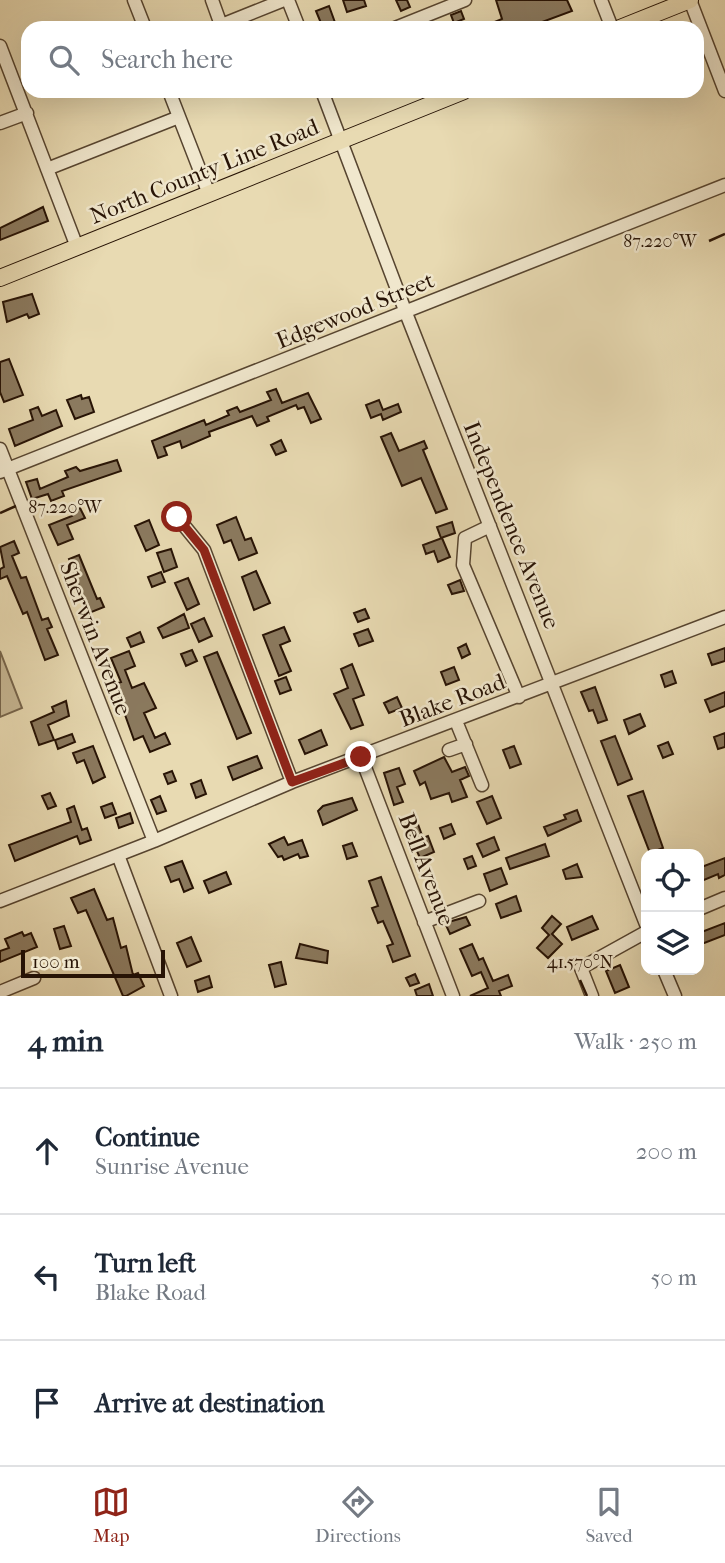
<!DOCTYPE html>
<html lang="en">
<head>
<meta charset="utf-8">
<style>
  body { margin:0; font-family:"IM FELL French Canon",serif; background:#f2f2f3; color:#1f2937 }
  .controls { position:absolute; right:21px; bottom:21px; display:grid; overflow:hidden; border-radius:14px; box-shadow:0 7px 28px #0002 }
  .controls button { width:63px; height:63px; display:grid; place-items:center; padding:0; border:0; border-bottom:2px solid #e0e1e3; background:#fff; color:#1f2937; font:35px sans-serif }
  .scale { position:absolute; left:21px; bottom:18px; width:144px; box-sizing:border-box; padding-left:7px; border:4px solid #271305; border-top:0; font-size:19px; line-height:24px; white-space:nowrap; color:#271305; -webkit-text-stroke:5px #f0e7cd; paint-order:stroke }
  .stop { position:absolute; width:21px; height:21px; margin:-16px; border:5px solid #8f2418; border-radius:50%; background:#fff }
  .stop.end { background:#8f2418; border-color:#fff; box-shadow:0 2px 7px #0008 }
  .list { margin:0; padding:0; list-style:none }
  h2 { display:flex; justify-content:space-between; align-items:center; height:91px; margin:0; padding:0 28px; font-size:30px }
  h2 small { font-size:23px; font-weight:400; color:#747a83 }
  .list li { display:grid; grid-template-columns:46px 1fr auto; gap:21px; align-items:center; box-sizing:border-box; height:126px; padding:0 28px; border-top:2px solid #e0e1e3 }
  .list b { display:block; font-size:26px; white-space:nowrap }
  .list p { margin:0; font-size:23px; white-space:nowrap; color:#747a83 }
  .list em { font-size:23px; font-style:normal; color:#747a83 }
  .icon { flex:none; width:38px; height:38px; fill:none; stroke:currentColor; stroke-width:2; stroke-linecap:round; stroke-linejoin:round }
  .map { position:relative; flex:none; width:725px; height:996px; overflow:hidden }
  .search { position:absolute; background:#fff; box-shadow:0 7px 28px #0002; left:21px; right:21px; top:21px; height:77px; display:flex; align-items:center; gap:18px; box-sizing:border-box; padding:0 24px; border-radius:21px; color:#747a83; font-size:26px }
  .sheet { height:469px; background:#fff }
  nav { display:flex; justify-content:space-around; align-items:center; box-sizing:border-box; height:98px; border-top:2px solid #e0e1e3; background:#fff; font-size:19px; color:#747a83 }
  nav a { display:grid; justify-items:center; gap:4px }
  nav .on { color:#8f2418 }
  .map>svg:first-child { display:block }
  .green { fill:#c7b895; stroke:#77664d; stroke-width:2 }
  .building { fill:#8b7a5f; stroke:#271305; stroke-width:2 }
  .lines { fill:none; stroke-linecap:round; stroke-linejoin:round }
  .minor-casing { stroke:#574530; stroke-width:15 }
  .major-casing { stroke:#271305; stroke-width:18 }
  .minor { stroke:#f0e7cd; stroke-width:12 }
  .major { stroke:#e8dab2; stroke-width:16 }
  .route { stroke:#8f2418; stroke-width:9 }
  .ticks { fill:none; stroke:#271305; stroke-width:2.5 }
  .labels { text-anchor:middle; stroke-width:5; stroke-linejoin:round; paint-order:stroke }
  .street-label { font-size:23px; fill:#271305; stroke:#f0e7cd }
  .ticks-label { font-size:18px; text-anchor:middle; fill:#271305; stroke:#f0e7cd; stroke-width:5; stroke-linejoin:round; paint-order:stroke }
</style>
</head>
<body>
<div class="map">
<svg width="725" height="996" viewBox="0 0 725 996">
  <rect width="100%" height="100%" fill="#e8dab2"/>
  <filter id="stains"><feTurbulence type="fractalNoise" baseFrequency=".00286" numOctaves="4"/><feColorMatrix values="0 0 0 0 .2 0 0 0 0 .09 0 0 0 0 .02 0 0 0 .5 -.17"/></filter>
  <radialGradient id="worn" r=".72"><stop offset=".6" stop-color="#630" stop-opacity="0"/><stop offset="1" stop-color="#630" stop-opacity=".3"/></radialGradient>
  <!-- green -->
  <path class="green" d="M0,651l22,57 -22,9z"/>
  <!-- building -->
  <path class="building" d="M343,0h21l2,6 -19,6z
    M396,0h11l3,7 -9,4z
    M496,0h71l5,11 -46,17h-46l22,-9z
    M329,6l8,22h-14l-7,-17z
    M461,11l3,8 -10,4 -3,-8z
    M43,207l5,14 -48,19v-12z
    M32,294l7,20 -10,4 -2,-4 -20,8 -4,-20z
    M9,359l14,36 -19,7 -4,-10v-30z
    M276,389l6,14 26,-10 13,26 -10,4 -7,-16 -6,2 -2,-4 -29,12 2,4 -12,5 -5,-10 -43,16 1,4 -28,12 -2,-7 -16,6 3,8 -9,3 -6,-17 52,-21 2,5 23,-10 -2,-4 10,-4 3,5 31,-12 -4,-8z
    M81,395l1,4 7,-2 5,15 -19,7 -8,-19z
    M379,400l4,10 15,-6 3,8 -18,8 -2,-6 -10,4 -5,-13z
    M38,407l4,9 14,-6 6,16 -47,20 -6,-17 24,-9 -3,-10z
    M391,433l8,18 25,-10 3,7 -4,2 24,59 -11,4 -15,-35 -19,8 -21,-49z
    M281,440l5,11 -10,4 -5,-10z
    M117,460l4,11 -59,20 2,5 -13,5 -3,-7 -16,5 -6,-17 11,-3 3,10 28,-12 -3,-6 11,-4 4,4z
    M80,508l5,10 -18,7 6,14 -15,6 -9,-20 23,-9 -2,-4z
    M236,517l9,23 6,-2 6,15 -18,7 -8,-20 -7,3 -7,-18z
    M149,520l10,25 -13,6 -11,-25z
    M452,522l3,11 -14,5 -4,-11z
    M442,538l8,19 -12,5 -4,-11 -8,3 -3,-9z
    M14,541l5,12 -7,3 9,22 5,-1 16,43 6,-2 4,9 -5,2 11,26 -13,5 -18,-48 -4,2 -16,-38 -7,3v-10l4,-2 -4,-20z
    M171,549l6,18 -13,5 -7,-19z
    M79,555l18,44 3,-1 4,9 -15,6 -20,-54z
    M256,571l14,32 -16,7 -12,-33z
    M161,572l4,10 -13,5 -4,-10z
    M188,578l11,26 -12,6 -12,-27z
    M460,580l4,11 -12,3 -4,-9z
    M365,609l4,9 -11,4 -4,-9z
    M184,614l5,14 -26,10 -5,-10z
    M204,618l8,18 -13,6 -8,-18z
    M284,627l6,14 -10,4 11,26 -12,5 -16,-41z
    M368,629l5,12 -14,5 -5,-12z
    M140,632l4,10 -13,5 -4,-9z
    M466,644l4,10 -8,4 -4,-10z
    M725,648v13l-13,4 -4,-11z
    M192,650l5,11 -11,5 -5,-12z
    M129,651l6,15 -10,4 7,18 12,-5 12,25 -12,5 11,25 10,-5 5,11 -20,8 -7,-16 -9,4 -20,-56 7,-2 -10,-24z
    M217,652l34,81 -14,6 -33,-82z
    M352,664l12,31 -11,4 10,26 -12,4 -17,-35 14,-6 -7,-19z
    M454,667l5,13 -13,5 -5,-13z
    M672,671l4,12 -11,4 -4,-12z
    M286,677l5,13 -11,4 -5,-13z
    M595,687l12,33 -9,3 -5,-13 -4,1 -8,-19z
    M725,692v14l-15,6 -5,-12z
    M397,697l5,11 -13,5 -5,-10z
    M66,701l3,15 -21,9 6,15 -15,5 -8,-23 23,-10 -2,-5z
    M640,714l5,12 -16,8 -5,-14z
    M321,730l6,15 -22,9 -6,-14z
    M725,733v14l-7,2 -4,-12z
    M72,734l3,8 -17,7 -3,-9z
    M615,736l17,43 -14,6 -17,-44z
    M668,742l5,12 -10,4 -5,-12z
    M93,746l12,31 -12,6 -9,-23 -7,3 -4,-10z
    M514,746l7,18 -11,4 -7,-18z
    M257,756l5,12 -29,12 -5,-13z
    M444,757l8,15 13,-5 4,9 -9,4 7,17 -15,5 -3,-9 -18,6 -6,-17 -5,3 -6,-14z
    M399,768l6,16 -8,3 6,15 -9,3 -10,-32z
    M172,771l4,10 -8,3 -4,-10z
    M201,780l5,14 -10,4 -5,-14z
    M643,791l20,57 -13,5 -22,-57z
    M50,793l6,13 -8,3 -6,-13z
    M160,796l6,15 -9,3 -6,-14z
    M492,796l9,22 -14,6 -10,-22z
    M352,798l5,12 -34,15 -5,-14 5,-5z
    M112,803l4,11 -11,4 -4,-11z
    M74,806l8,24 5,-2 4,12 -11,4 -3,-8 -62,25 -6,-16 62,-23 -4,-13z
    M577,810l4,11 -33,15 -4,-9 22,-8 -2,-4z
    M130,813l3,10 -14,5 -3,-10z
    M415,816l8,22 5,-2 6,16 -14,6 -17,-38z
    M451,824l4,10 -11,5 -4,-11z
    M284,837l4,8 14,-5 6,16 -8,2 -2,-4 -14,6 -2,-4 -4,1 -9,-13z
    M494,837l5,13 -16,7 -6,-13z
    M352,843l5,13 -10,3 -4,-13z
    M545,844l4,12 -39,13 -4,-11z
    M472,856l4,10 -8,3 -4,-10z
    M725,858v17l-6,3 -1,-4 -19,8v-14z
    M182,861l11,27 -9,4 -5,-13 -8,3 -6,-15z
    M577,864l5,13 -16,2 -3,-9z
    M501,868l6,16 -17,7 -6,-17z
    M226,872l5,12 -22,9 -5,-12z
    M381,877l29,79 -17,6 -6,-16 6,-2 -10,-23 -5,2 -6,-15 6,-2 -9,-25z
    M94,889l13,31 6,-2 8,30 5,-2 7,29 5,-2 6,13 -18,10h-3l-37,-86 -8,3 -7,-15z
    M516,896l5,15 -20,7 -5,-14z
    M552,916l9,8 -9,10 10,10 -14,14 -11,-10 12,-13 -7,-7z
    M592,916l6,13 -26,11 -5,-13z
    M466,917l4,8 -20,9 -5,-11z
    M725,923v12l-26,10v-12z
    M64,926l7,20 -11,3 -6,-20z
    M22,932l2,4 7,-3 6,14 -37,15v-11l9,-3 -4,-9z
    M191,937l10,24 -14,6 -10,-24z
    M300,944l28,7 -1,12 -31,-5z
    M472,944l7,16 4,-2 10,23 15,-6 4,11 -13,5 2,5h-31l18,-8 -7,-16 -9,4 -12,-27z
    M281,962l5,22 -11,3 -6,-22z
    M620,965l9,22 -14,6 -9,-22z
    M415,974l4,9 -9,3 -4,-8z
    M209,976l3,11 -14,5 -3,-11z
    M429,984l4,12h-16l-2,-6z"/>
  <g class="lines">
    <!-- minor casing -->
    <g class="minor-casing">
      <path id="minor" d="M134,0l11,28
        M212,0l9,25
        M288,0l11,28
        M601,0l11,28
        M690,0l35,91
        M214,28l70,-28
        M395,28l70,-28
        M0,46l77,201
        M169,91l40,103
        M322,91l84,222 240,611
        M0,123l27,-10
        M47,169l132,-52
        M0,449l154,392
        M0,472l725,-287
        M177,517l27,33 88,232
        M490,526l-25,12 -2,27 56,132
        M456,721l26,64
        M449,750l17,-6
        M361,757l92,239
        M118,855l53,141
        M0,901l154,-60 138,-59 433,-165
        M699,909l26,-11
        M424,922l55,-21
        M664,970l11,26
        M0,992l34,-14
        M592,996l-11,-28 65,-36"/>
    </g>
    <!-- major casing -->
    <g class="major-casing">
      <path id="major" d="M620,28l70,-28
        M0,278l464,-187"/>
    </g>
    <!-- minor -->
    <use href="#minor" class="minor"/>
    <!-- major -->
    <use href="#major" class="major"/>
  </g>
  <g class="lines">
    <!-- route -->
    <path class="route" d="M177,517l27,33 88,232 69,-25"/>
  </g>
  <!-- ticks -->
  <path class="ticks" d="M709,241l16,-7M0,513l16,-7M580,980l7,16"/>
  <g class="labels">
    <!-- street labels -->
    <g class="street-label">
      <text transform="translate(204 171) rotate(-22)" y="8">North County Line Road</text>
      <text transform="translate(355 310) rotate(-22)" y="8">Edgewood Street</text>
      <text transform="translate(512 525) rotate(68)" y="8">Independence Avenue</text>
      <text transform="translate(96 638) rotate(69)" y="8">Sherwin Avenue</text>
      <text transform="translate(452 700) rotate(-21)" y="8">Blake Road</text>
      <text transform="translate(427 869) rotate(69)" y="8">Bell Avenue</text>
    </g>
  </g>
  <g class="ticks-label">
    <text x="660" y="247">87.220°W</text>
    <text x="65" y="513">87.220°W</text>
    <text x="580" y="968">41.570°N</text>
  </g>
  <rect width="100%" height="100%" filter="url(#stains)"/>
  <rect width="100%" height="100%" fill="url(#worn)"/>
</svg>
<div class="controls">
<button><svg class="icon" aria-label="locate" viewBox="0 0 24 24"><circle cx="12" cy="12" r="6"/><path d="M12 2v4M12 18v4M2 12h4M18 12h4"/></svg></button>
<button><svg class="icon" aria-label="layers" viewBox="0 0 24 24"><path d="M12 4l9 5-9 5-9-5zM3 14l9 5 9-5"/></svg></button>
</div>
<div class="scale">100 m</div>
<div class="stop" style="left:177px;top:517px"></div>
<div class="stop end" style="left:361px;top:757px"></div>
<div class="search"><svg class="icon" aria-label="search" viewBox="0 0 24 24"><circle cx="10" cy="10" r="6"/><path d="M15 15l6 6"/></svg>Search here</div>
</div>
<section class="sheet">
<h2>4 min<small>Walk · 250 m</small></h2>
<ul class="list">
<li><svg class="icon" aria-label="ahead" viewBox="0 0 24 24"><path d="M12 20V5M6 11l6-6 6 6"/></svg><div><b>Continue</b><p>Sunrise Avenue</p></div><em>200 m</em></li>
<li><svg class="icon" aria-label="left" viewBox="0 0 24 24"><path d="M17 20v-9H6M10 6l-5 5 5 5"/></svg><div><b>Turn left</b><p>Blake Road</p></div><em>50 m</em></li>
<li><svg class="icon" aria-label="arrive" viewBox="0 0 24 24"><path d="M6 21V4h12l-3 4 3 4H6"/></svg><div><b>Arrive at destination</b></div></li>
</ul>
</section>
<nav>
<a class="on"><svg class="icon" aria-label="map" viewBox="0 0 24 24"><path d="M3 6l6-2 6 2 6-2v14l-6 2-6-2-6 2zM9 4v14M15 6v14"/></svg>Map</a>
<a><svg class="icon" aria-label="directions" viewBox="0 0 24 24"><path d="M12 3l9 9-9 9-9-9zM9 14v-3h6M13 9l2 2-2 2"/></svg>Directions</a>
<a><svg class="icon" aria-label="saved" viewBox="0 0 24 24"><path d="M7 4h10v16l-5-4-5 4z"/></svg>Saved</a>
</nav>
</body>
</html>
